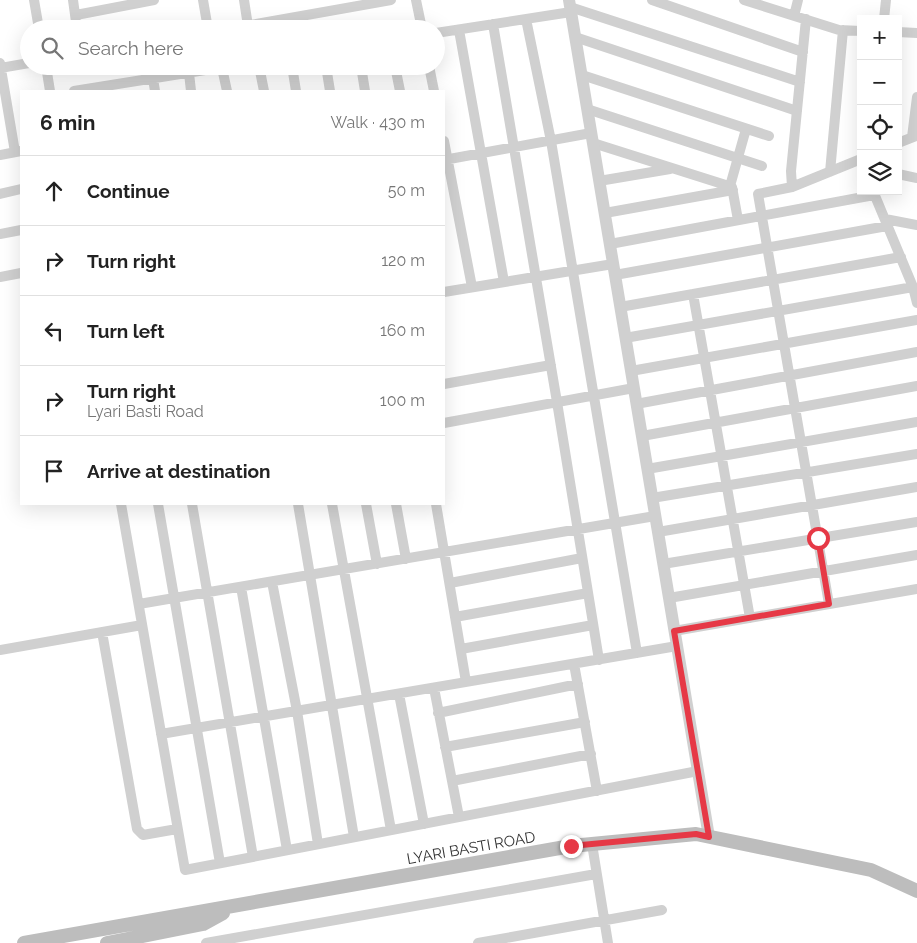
<!DOCTYPE html>
<html lang="en">
<head>
<meta charset="utf-8">
<style>
  body { margin:0; font-family:Raleway,sans-serif; background:#f6f6f6; color:#222 }
  .controls { position:absolute; right:15px; top:15px; display:grid; overflow:hidden; border-radius:0px; box-shadow:0 5px 20px #0002 }
  .controls button { width:45px; height:45px; display:grid; place-items:center; padding:0; border:0; border-bottom:1px solid #e0e0e0; background:#fff; color:#222; font:25px sans-serif }
  .stop { position:absolute; width:15px; height:15px; margin:-11px; border:4px solid #e63946; border-radius:50%; background:#fff }
  .stop.end { background:#e63946; border-color:#fff; box-shadow:0 1px 5px #0008 }
  .list { margin:0; padding:0; list-style:none }
  h2 { display:flex; justify-content:space-between; align-items:center; height:65px; margin:0; padding:0 20px; font-size:21px }
  h2 small { font-size:16px; font-weight:400; color:#767676 }
  .list li { display:grid; grid-template-columns:32px 1fr auto; gap:15px; align-items:center; box-sizing:border-box; height:70px; padding:0 20px; border-top:1px solid #e0e0e0 }
  .list b { display:block; font-size:19px; white-space:nowrap }
  .list p { margin:0; font-size:16px; white-space:nowrap; color:#767676 }
  .list em { font-size:16px; font-style:normal; color:#767676 }
  .icon { flex:none; width:28px; height:28px; fill:none; stroke:currentColor; stroke-width:2; stroke-linecap:round; stroke-linejoin:round }
  .map { position:relative; flex:none; width:917px; height:943px; overflow:hidden }
  .search { position:absolute; background:#fff; box-shadow:0 5px 20px #0002; left:20px; top:20px; width:425px; height:55px; display:flex; align-items:center; gap:12px; box-sizing:border-box; padding:0 18px; border-radius:28px; color:#767676; font-size:19px }
  .panel { position:absolute; background:#fff; box-shadow:0 5px 20px #0002; left:20px; top:90px; width:425px; height:415px; border-radius:0px }
  .map>svg:first-child { display:block }
  .lines { fill:none; stroke-linecap:round; stroke-linejoin:round }
  .minor { stroke:#d0d0d0; stroke-width:10 }
  .tertiary { stroke:#d0d0d0; stroke-width:12 }
  .secondary { stroke:#bdbdbd; stroke-width:14 }
  .route { stroke:#e63946; stroke-width:6 }
  .labels { text-anchor:middle; stroke-width:5; stroke-linejoin:round; paint-order:stroke }
  .street-label { font-size:15px; fill:#333; stroke:#fff }
</style>
</head>
<body>
<div class="map">
<svg width="917" height="943" viewBox="0 0 917 943">
  <rect width="100%" height="100%" fill="#fff"/>
  <g class="lines">
    <!-- minor -->
    <path class="minor" d="M34,0l5,29
      M73,0l4,29
      M203,0l5,29
      M244,0l4,26
      M416,0l6,29
      M652,0l151,52
      M744,0l95,30 22,1
      M570,7l230,75
      M76,15l78,-15
      M794,16l4,-16
      M526,19l25,122 86,512
      M884,19l2,-19
      M493,24l64,378 42,258
      M228,29l163,-29
      M459,30l45,252
      M898,32l19,1
      M436,33l135,-21
      M575,37l222,74
      M0,63l15,89
      M46,66l4,25
      M151,66l4,25
      M259,66l5,25
      M292,66l4,25
      M326,66l4,25
      M361,66l4,25
      M395,66l5,25
      M429,66l5,25
      M0,68l29,-5
      M222,68l5,23
      M189,73l2,18
      M582,75l187,61
      M74,91l156,-25
      M587,109l175,57
      M912,137l5,-40
      M444,141l28,146
      M593,143l139,44 6,33
      M898,143l18,-7
      M0,155l21,-4
      M444,160l147,-27
      M830,172l13,-142
      M898,174l19,4
      M599,181l71,-12
      M730,186l16,-57
      M792,187l-1,-16 15,-152
      M873,191l40,96 4,16
      M0,194l21,-5
      M605,213l128,-23
      M885,219l32,6
      M0,234l21,-4
      M610,244l264,-49
      M615,275l272,-49
      M0,277l21,-4
      M444,292l169,-28
      M693,294l57,324
      M620,307l281,-50
      M625,338l288,-51
      M631,371l286,-51
      M444,384l107,-19
      M636,404l281,-52
      M444,423l190,-35
      M642,436l275,-50
      M647,469l270,-47
      M652,498l265,-44
      M121,504l64,366 513,-99
      M158,504l62,359
      M192,504l61,353
      M298,504l56,333
      M332,504l59,326
      M366,504l11,60
      M396,504l10,55
      M436,504l30,178
      M658,532l259,-45
      M663,564l254,-42
      M272,582l25,129 21,133
      M450,583l132,-25
      M241,587l46,263
      M669,598l248,-43
      M139,604l516,-88
      M829,604l-71,-410 34,-7 69,-28
      M455,617l133,-24
      M674,631l243,-42
      M102,632l35,197 6,6 34,-6
      M461,649l132,-24
      M0,650l142,-25
      M574,664l23,127
      M434,688l25,129
      M399,694l25,130
      M438,713l140,-29
      M161,734l516,-88
      M445,747l140,-25
      M452,781l139,-27
      M592,844l16,99
      M206,943l390,-69
      M478,943l184,-33"/>
    <!-- tertiary -->
    <path class="tertiary" d="M569,0l140,837"/>
    <!-- secondary -->
    <path class="secondary" d="M24,943l547,-97 125,-12 175,36 46,21
      M107,943l96,-19 20,-11"/>
  </g>
  <g class="lines">
    <!-- route -->
    <path class="route" d="M571,846l125,-12 13,3 -35,-206 155,-27 -11,-66"/>
  </g>
  <g class="labels">
    <!-- street labels -->
    <g class="street-label">
      <text transform="translate(471 848) rotate(-10)" y="5">LYARI BASTI ROAD</text>
    </g>
  </g>
</svg>
<div class="controls">
<button>+</button>
<button>−</button>
<button><svg class="icon" aria-label="locate" viewBox="0 0 24 24"><circle cx="12" cy="12" r="6"/><path d="M12 2v4M12 18v4M2 12h4M18 12h4"/></svg></button>
<button><svg class="icon" aria-label="layers" viewBox="0 0 24 24"><path d="M12 4l9 5-9 5-9-5zM3 14l9 5 9-5"/></svg></button>
</div>
<div class="stop" style="left:818px;top:538px"></div>
<div class="stop end" style="left:571px;top:846px"></div>
<div class="search"><svg class="icon" aria-label="search" viewBox="0 0 24 24"><circle cx="10" cy="10" r="6"/><path d="M15 15l6 6"/></svg>Search here</div>
<section class="panel">
<h2>6 min<small>Walk · 430 m</small></h2>
<ul class="list">
<li><svg class="icon" aria-label="ahead" viewBox="0 0 24 24"><path d="M12 20V5M6 11l6-6 6 6"/></svg><div><b>Continue</b></div><em>50 m</em></li>
<li><svg class="icon" aria-label="right" viewBox="0 0 24 24"><path d="M7 20v-9h11M14 6l5 5-5 5"/></svg><div><b>Turn right</b></div><em>120 m</em></li>
<li><svg class="icon" aria-label="left" viewBox="0 0 24 24"><path d="M17 20v-9H6M10 6l-5 5 5 5"/></svg><div><b>Turn left</b></div><em>160 m</em></li>
<li><svg class="icon" aria-label="right" viewBox="0 0 24 24"><path d="M7 20v-9h11M14 6l5 5-5 5"/></svg><div><b>Turn right</b><p>Lyari Basti Road</p></div><em>100 m</em></li>
<li><svg class="icon" aria-label="arrive" viewBox="0 0 24 24"><path d="M6 21V4h12l-3 4 3 4H6"/></svg><div><b>Arrive at destination</b></div></li>
</ul>
</section>
</div>
</body>
</html>
